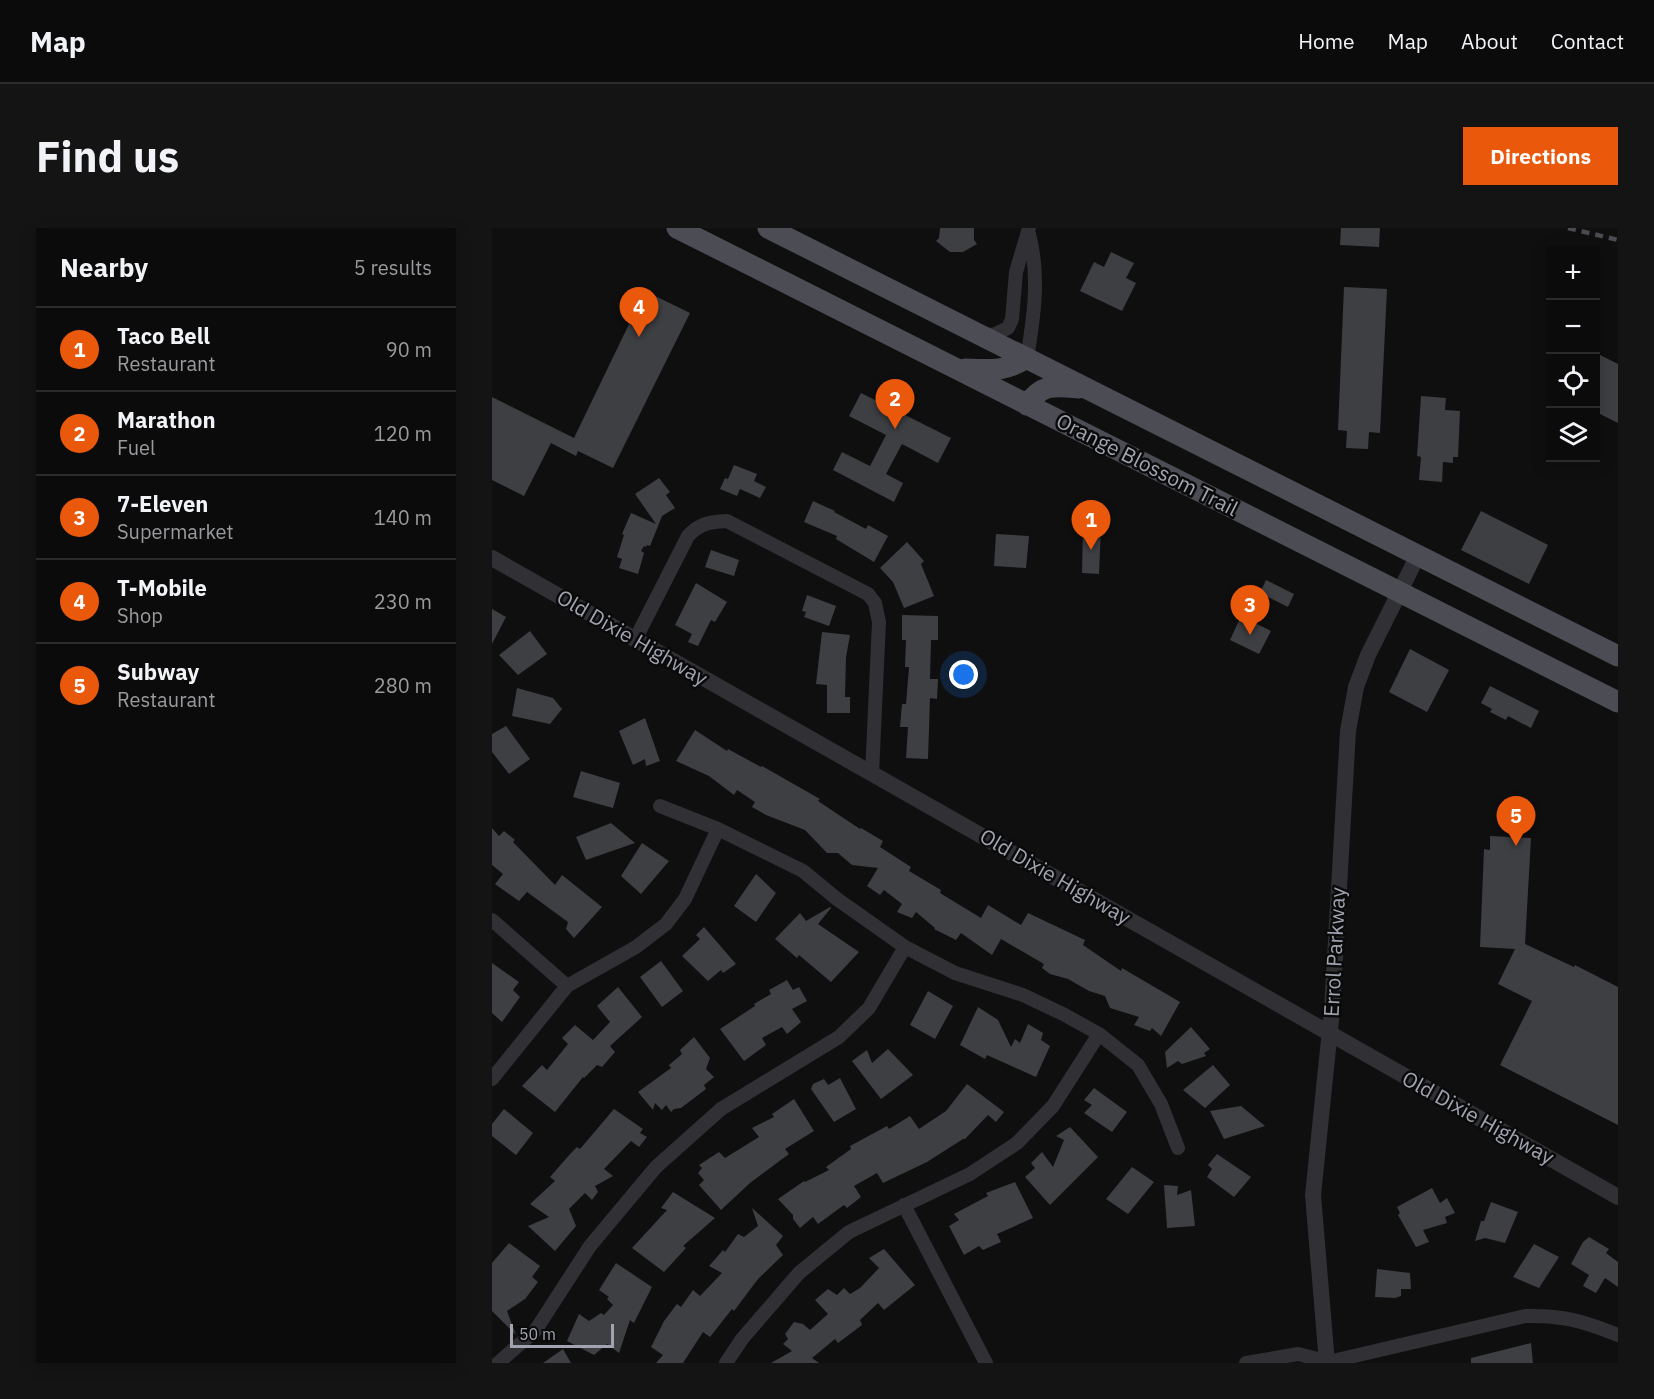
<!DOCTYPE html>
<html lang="en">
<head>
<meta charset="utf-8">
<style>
  body { margin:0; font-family:"IBM Plex Sans",sans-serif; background:#141415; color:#f1f3f6 }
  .controls { position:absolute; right:18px; top:18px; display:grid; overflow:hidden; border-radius:0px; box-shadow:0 3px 15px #0003 }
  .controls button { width:54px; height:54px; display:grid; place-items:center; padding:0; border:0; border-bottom:2px solid #2b2b2d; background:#0b0b0c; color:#f1f3f6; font:30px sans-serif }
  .scale { position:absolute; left:18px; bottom:15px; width:104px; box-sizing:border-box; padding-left:6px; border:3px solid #a1a4b0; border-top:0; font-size:16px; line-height:21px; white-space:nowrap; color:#a1a4b0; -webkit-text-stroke:4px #0a0a0b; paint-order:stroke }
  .you { position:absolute; left:472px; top:447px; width:21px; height:21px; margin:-15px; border:4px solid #fff; border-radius:50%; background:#1a73e8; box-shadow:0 0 0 9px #1a73e833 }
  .badge { display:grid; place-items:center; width:39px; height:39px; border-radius:50%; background:#ea580c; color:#fff; font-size:20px; font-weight:700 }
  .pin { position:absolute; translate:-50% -50px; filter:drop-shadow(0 2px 3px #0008) }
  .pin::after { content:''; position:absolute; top:32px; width:21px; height:18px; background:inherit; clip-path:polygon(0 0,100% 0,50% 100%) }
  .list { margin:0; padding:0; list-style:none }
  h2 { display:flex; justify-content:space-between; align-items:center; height:78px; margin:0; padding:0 24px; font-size:26px }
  h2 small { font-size:20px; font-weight:400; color:#9a9b9d }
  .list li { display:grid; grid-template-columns:39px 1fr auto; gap:18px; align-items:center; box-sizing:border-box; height:84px; padding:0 24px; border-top:2px solid #2b2b2d }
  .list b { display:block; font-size:22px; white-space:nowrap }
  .list p { margin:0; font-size:20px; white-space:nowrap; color:#9a9b9d }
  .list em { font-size:20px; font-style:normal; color:#9a9b9d }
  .icon { flex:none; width:33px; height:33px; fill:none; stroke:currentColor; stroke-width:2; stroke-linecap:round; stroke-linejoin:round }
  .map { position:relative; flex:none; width:1126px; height:1135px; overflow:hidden; border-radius:0px }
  header { display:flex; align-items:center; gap:36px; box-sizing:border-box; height:84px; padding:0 30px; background:#0b0b0c; border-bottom:2px solid #2b2b2d }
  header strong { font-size:28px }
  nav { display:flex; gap:33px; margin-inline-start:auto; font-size:21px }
  .intro { display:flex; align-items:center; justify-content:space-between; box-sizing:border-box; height:144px; padding:0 36px }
  h1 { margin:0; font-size:42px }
  .button { padding:15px 27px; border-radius:0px; background:#ea580c; color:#fff; font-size:21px; font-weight:700 }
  main { display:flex; gap:36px; padding:0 36px }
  aside { flex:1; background:#0b0b0c; border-radius:0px; box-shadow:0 3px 15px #0003 }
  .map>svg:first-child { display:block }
  .building { fill:#3e3f43 }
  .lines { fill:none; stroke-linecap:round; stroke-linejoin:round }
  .minor { stroke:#303035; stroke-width:14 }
  .tertiary { stroke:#303035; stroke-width:16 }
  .primary { stroke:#4c4d54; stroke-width:21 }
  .rail { stroke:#4b4c52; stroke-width:4.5; stroke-dasharray:8 6; stroke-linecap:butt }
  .labels { text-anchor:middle; stroke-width:5; stroke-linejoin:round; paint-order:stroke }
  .street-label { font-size:21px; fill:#a1a4b0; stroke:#0a0a0b }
</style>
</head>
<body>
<header>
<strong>Map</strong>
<nav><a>Home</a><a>Map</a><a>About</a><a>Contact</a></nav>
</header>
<div class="intro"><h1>Find us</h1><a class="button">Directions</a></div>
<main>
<aside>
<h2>Nearby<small>5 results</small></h2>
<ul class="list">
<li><span class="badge">1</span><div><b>Taco Bell</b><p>Restaurant</p></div><em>90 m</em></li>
<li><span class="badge">2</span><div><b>Marathon</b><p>Fuel</p></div><em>120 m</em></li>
<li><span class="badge">3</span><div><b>7-Eleven</b><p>Supermarket</p></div><em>140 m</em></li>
<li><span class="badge">4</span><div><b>T-Mobile</b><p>Shop</p></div><em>230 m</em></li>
<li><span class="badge">5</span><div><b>Subway</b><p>Restaurant</p></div><em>280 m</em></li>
</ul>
</aside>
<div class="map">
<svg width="1126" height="1135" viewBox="0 0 1126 1135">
  <rect width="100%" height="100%" fill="#0f0f10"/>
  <!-- building -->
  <path class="building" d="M448,0h34v12l3,4 -14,8h-13l-14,-11 3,-3z
    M849,0h39l-1,19 -39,-2z
    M619,24l23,11 -8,15 10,5 -14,28 -42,-20 14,-29 10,5z
    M852,59l43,2 -7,144 -11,-1 -1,17 -22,-1 1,-17 -9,-1z
    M153,63l45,22 -77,155 -35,-17 -2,5 -25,-13 -27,53 -32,-16v-83l82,41z
    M1104,125l22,11v59l-22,-11z
    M369,165l90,45 -13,25 -36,-19 -16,30 17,9 -9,19 -61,-32 9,-18 28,14 16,-31 -37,-19z
    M929,168l25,2 -1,12 15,1 -2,46h-5v6l-10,-1 -1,20 -23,-2 2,-23 -4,-1z
    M242,237l23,9 -3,7 12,6 -6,11 -20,-9 -3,7 -17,-7 5,-11 3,1z
    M167,250l11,14 -4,3 9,13 -13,8 -12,30 -3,-1 -1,2 -2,-1 -3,5 3,2 -6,21 -19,-6 3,-9 -5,-2 7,-22 -2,-1 9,-21 25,11 -21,-30z
    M321,273l22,10 -1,1 32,17 2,-4 20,11 -14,26 -38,-23 1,-3 -33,-14z
    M989,283l67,34 -19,39 -68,-34z
    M591,298l18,1 -2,47 -17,-1z
    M504,306l33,2 -3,32 -32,-2z
    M415,314l17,19 -3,3 13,32 -30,12 -11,-26 -13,-14z
    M219,322l28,10 -5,16 -29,-9z
    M774,352l28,14 -6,13 -28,-14z
    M204,355l31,19 -12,20 -4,-2 -13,26 -10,-4 4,-8 -17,-9z
    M315,367l29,11 -7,20 -25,-9 2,-5 -4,-1z
    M0,381l14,8 -14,27z
    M410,387l36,1v24h-7l-1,39h8l-1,20 -7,-1 -2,61 -22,-1 2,-31h-8l2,-23h4l3,-37h-4l1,-27h-4z
    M749,388l30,15 -12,23 -29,-14z
    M38,403l17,23 -29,21 -19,-20z
    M330,404l28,3 -4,22 -1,40h5v16h-23v-28l-11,-1z
    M918,421l39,21 -22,42 -38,-20z
    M998,458l49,25 -8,17 -23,-12 -2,4 -16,-8 2,-3 -11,-6z
    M25,460l36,10 9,11 -12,15 -38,-8z
    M153,490l15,43 -14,5 -1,-7 -12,6 -14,-34z
    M14,498l24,33 -21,15 -17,-22v-18z
    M203,502l32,21 1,-2 33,18 1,-1 58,33 -2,2 42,28 1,-1 22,13 -3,6 31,20 -2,4 32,19 -1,3 41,25 7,-13 33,20 7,-12 57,27 -2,5 38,26 1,-3 58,34 -19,34 -9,-8 -2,3 -16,-6 5,-8 -29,-9 -5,-12 -16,-5 -21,-12 -18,-5 -8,-6 2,-4 -43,-25 -9,16 -31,-22 -5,7 -22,-11 1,-1 -19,-16 -4,6 -15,-6 5,-8 -18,-14 -4,5 -13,-9 11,-18 -26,-3 -14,-12h-11l-22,-23 -39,-15 -14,-8 3,-5 -18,-12 -3,5 -25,-19 -33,-15z
    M89,543l39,12 -7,25 -40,-11z
    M119,595l24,20 -49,17 -10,-23z
    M0,600l7,8 5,-5 11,9 -2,2 42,43 7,-10 40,32 -28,31 -8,-9 2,-7 -41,-30 -8,9 -24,-17 8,-10 -11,-9z
    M998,608l41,2 -6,106 49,23 1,-2 43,22v138l-118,-60 32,-64 -34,-17 17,-35 -35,-2 4,-98 6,1z
    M150,615l27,18 -28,33 -20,-18z
    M264,646l20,19 -20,29 -22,-16z
    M338,679l1,1 -13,16 41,28 -28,30 -32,-27 -2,3 -22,-19 25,-26 6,8z
    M212,699l32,37 -13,9 -2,-3 -13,11 -26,-25 18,-17 -4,-4z
    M169,733l22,30 -21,16 -22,-30z
    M0,735l27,19 -6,8 7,7 -18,25 -10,-9z
    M295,752l6,10 6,-3 8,14 -15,8 9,13 -14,12 -5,-7 -20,11 4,7 -22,16 -24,-32 35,-23 -1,-2 17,-10 -2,-4z
    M126,759l24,30 -32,29 5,6 -13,15 -5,-2 -13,13 -1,-1 -28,35 -33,-26 20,-21 5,5 21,-26 -6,-6 13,-13 18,15 17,-18 -13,-16z
    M436,763l25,15 -18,33 -25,-14z
    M486,779l20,13 13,27 4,-8 5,4 8,-19 15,9 -2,7 9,6 -14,31 -49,-22 -2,4 -25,-14z
    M699,799l19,22 -6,4 2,3 -24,8 -4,-3 -11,7 -2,-16z
    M202,809l16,21 -4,11 8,8 -10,8 2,4 -25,19 -7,1 -3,3 -5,-7 -4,5 -7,-7 -2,7 -15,-18 33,-24 -2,-3 13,-11 -2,-4z
    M396,821l25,26 -32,24 -29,-38 15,-11 5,13z
    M721,837l17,20 -25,23 -22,-18z
    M348,850l16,31 -22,13 -23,-33 2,-5 11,-5 4,6z
    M475,856l37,28 -8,10 -8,-7 -23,24h-2l-36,23 -44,21 -6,-10 -23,13 7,11 -14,11 -3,-3 -26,19 -5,-7 -13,11 -7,-9v-4l-15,-16 26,-18 1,1 24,-12 -3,-3 25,-18 -1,-3 37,-20 2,3 21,-13 9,13 27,-18z
    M602,860l33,24 -15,20 -28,-19 8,-8 -8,-5z
    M302,871l20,32 -29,18 4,5 -39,29 -29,27 -22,-25 5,-5 -6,-7 4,-5 -3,-3 20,-13 6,6 34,-21 -7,-9 22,-11 -2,-3z
    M749,878l24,20 -41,13 -14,-28z
    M12,881l29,24 -17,22 -24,-19v-12z
    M122,881l29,20 -3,4 7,4 -8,10 -8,-6 -27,28 9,7 -18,10 3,6 -6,8 -7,-7 -16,16 7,17 -21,25 -27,-25 21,-9 -19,-13 25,-23 -5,-4 21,-24 6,-6 3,2z
    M578,899l28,30 -48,48 -25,-28 10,-9 -4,-5 11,-11 11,15 11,-27 -8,-4z
    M725,926l34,23 -17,20 -27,-20 5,-8 -4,-4z
    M640,939l22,15 -26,32 -22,-15z
    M523,954l18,36 -36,16 4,8 -18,8 -4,-4 -15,9 -15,-29 10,-6 -5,-6 34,-18 -2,-3z
    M672,957l14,1 -1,9 14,-5 4,36 -28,2z
    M940,960l8,15 7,-5 8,15 -10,4 2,6 -24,7 6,12 -13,5 -18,-32 2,-2 -3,-6z
    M181,964l42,26 -32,28 3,2 -22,24 -32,-24 35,-38 -6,-2z
    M999,974l27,10 -13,31 -20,-5 -10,3 6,-20h3z
    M260,980l31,28 -7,9 7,10 -25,24 -24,32 -2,-2 -22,28 -7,-5 -20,31h-27l7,-8 -12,-8 13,-26 13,-17 4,3 12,-17 7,6 22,-23 -13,-7 14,-16 2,2 13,-18 6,3 14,-11z
    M1097,1009l20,12 -3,4 12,9v25l-13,-9 -9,15 -13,-7 6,-11 -18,-11 12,-22z
    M17,1015l31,23 -8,11 6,5 -13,17 -18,12 9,24 -24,-24v-48z
    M1042,1016l25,13 -20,31 -26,-11z
    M392,1021l31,36 -31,25 -6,-7 -18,17 2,5 -24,18 -3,-4 -23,19 7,5h-48l21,-12 -9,-7 5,-5 -3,-5 9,-12 9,2 7,6 18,-16 -13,-14 13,-11 9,6 7,-7 6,6 10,-6 19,-20 -10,-10z
    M124,1035l36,24 -18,36 -4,-3 -11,33 -12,-9 -13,11 -27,-14 12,-27 10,7 12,-8 3,2 9,-10 -6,-6 2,-2 -10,-7z
    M885,1041l33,4 1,16h-10v7l-6,2 -20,-1z
    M1039,1115l2,20h-62v-5z
    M71,1121l8,14h-28z"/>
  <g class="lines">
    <!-- minor -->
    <path class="minor" d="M490,106l11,1 15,-7 4,-9 4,-47 13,-44
      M535,130c7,-42 13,-82 2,-124
      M143,412l53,-104c12,-13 22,-14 39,-15l141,73 7,9 4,19 -7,152
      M168,578l58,23 85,42 34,28 68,48 50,26 68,22 40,19 36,20 39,31 23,39 17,44
      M0,692l75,66
      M0,851l75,-93 69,-39 30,-23 19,-25 33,-70
      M412,977l82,158
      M6,1135l37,-32 55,-85 66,-79 65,-58 118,-72 30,-29 36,-61
      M234,1135l16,-24 57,-66 50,-41 121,-58 47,-31 36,-37 46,-72
      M754,1135l52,-9 28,7
      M832,1135l201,-47c38,-1 58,5 93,19"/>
    <!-- tertiary -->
    <path class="tertiary" d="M0,330l1126,639
      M835,1135l-14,-168 19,-185 16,-279 8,-44 12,-32 50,-100"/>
    <!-- primary -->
    <path class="primary" d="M185,0l941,474
      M276,0l850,428
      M473,141c25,1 40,3 62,-11
      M535,177c15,-22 28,-19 52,-17"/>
    <!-- rail -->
    <path class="rail" d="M1076,0l50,12"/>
  </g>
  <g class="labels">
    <!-- street labels -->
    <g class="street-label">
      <text transform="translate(655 237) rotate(27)" y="7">Orange Blossom Trail</text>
      <text transform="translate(140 410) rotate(30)" y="7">Old Dixie Highway</text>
      <text transform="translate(563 649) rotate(30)" y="7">Old Dixie Highway</text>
      <text transform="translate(843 724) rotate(-87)" y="7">Errol Parkway</text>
      <text transform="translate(986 890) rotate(29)" y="7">Old Dixie Highway</text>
    </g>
  </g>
</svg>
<div class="controls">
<button>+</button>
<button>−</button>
<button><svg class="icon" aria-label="locate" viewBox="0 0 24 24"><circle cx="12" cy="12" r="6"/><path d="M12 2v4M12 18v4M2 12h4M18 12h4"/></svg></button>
<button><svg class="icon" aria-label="layers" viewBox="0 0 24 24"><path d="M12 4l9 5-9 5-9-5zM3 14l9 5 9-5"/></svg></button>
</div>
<div class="scale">50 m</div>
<div class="you"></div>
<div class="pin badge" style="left:599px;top:322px">1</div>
<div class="pin badge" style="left:403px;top:201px">2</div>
<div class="pin badge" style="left:758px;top:407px">3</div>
<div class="pin badge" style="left:147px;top:109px">4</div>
<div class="pin badge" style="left:1024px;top:618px">5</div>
</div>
</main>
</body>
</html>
